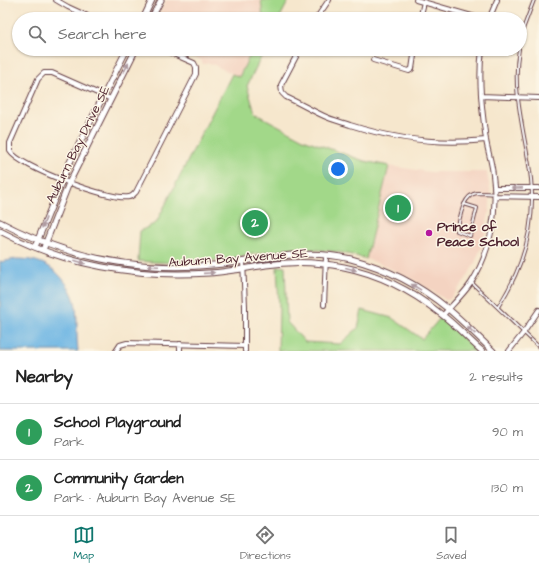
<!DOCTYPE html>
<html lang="en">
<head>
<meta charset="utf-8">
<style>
  body { margin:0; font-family:"Architects Daughter",sans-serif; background:#f2f2f2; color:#222 }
  .you { position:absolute; left:338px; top:169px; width:14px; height:14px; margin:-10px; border:3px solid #fff; border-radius:50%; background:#1a73e8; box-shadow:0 0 0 6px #1a73e833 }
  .badge { display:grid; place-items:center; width:26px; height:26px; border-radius:50%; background:#0f766e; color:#fff; font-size:13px; font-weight:700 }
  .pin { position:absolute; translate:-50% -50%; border:2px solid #fff; box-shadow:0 1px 4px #0006 }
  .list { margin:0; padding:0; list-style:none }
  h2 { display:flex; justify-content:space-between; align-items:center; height:52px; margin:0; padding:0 16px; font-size:17px }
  h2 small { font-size:13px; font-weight:400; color:#767676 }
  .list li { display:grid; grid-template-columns:26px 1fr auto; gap:12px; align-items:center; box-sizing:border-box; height:56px; padding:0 16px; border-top:1px solid #e0e0e0 }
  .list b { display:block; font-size:15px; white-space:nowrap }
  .list p { margin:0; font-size:13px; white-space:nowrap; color:#767676 }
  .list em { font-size:13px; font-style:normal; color:#767676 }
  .icon { flex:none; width:22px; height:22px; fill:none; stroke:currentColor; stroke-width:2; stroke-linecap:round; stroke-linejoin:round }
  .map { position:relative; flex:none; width:539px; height:351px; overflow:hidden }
  .search { position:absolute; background:#fff; box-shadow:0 1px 3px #0004; left:12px; right:12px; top:12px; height:44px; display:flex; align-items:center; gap:10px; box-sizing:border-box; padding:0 14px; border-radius:22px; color:#767676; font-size:15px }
  .sheet { height:164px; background:#fff }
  nav { display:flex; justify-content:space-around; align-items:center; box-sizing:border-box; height:56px; border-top:1px solid #e0e0e0; background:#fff; font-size:11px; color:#767676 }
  nav a { display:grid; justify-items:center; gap:2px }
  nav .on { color:#0f766e }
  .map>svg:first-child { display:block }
  .built { fill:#f4d3c1 }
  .green { fill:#a2d889; stroke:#767c5a }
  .water { fill:#6cb5e4; stroke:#5b6a88 }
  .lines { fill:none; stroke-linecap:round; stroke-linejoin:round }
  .service-casing { stroke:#643d43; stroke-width:4 }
  .minor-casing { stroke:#643d43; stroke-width:6 }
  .tertiary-casing { stroke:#643d43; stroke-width:7 }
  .service { stroke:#fff; stroke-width:2 }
  .minor { stroke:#fff; stroke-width:4 }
  .tertiary { stroke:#fff; stroke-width:5 }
  .oneway { fill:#ae9aa0 }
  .poi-dot { fill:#b5179e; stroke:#fcf5e5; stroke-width:1.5 }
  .labels { text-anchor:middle; stroke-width:3; stroke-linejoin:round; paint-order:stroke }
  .street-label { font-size:13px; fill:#4a1f2b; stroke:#fcf5e5 }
  .poi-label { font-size:13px; font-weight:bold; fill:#4a1f2b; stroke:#fcf5e5; text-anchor:start }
</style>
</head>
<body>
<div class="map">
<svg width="539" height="351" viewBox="0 0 539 351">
  <rect width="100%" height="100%" fill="#fcf5e5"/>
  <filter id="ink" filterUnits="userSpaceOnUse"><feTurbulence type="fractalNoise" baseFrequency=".025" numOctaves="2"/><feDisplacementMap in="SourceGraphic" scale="8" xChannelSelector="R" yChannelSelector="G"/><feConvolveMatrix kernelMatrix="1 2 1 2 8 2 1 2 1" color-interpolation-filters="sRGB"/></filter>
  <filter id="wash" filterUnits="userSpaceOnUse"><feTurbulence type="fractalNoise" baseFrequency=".012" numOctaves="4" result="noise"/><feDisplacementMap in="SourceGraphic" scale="16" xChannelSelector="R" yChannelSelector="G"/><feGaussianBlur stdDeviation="0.9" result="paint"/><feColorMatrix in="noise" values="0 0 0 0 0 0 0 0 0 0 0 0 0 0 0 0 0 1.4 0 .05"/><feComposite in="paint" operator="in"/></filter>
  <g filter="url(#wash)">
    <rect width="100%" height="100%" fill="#f6e7cd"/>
    <!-- built -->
    <path class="built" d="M166,0h95l2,19h-106z
      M174,49h79l-14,28 -29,-14 -7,1 -2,-4z
      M389,166l41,6h57l3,17v17l-6,34 -9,23 -11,19 -14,17 -4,1 -31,-20 -37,-17 -12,-4z"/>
    <!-- green -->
    <path class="green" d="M261,0h28l-10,19h-16z
      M253,49h12l-18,37 8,27 48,26 61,22 25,5 -23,93c-39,-13 -79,-11 -118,-4l-6,2c-35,5 -69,7 -104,4l2,-30 16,-8 76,-149 7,3z
      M391,200l18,3 -4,15 -17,-5z
      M285,266l2,56 18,20 35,2 18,-16 4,-18 30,8 30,21 19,-22 36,34h-199l1,-45 -2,-39z"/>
    <!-- water -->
    <path class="water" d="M16,259c10,0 21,1 30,6 14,7 28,26 30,42 2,15 0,30 2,44h-78v-89z"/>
  </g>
  <g filter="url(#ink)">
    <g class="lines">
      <!-- service casing -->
      <g class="service-casing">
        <path id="service" d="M520,44l3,-15 11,-29
          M464,204l13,4 -7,28 -13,-5c3,-12 5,-36 20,-38 5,0 11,0 17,1
          M472,283l67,64
          M498,307c25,-39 38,-81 33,-128 -5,-43 -20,-86 -12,-130"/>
      </g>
      <!-- minor casing -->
      <g class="minor-casing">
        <path id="minor" d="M56,0l12,7 26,12
          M416,0l66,19
          M316,19l13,-19
          M420,19l4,-17
          M489,19l8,-19
          M300,49l-19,36 1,8 4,4c13,6 25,13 38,19 8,4 18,6 26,9 44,14 90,20 136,15
          M373,60l36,11 3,-2 3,-20
          M481,96l58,2
          M111,99l-59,-26h-8l-6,6 -28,64v8c9,16 100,50 119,46 3,0 5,-3 7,-5l60,-118v-7l-2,-4 -32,-14
          M494,188h45
          M495,196l44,1
          M243,261l2,45v45
          M324,305l2,-49
          M443,315c9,-10 20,-20 28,-32 20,-31 27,-71 22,-108 -1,-12 -5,-23 -7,-35 -4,-30 -8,-61 -4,-91
          M116,351l4,-6 7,-2 118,3
          M180,351v-7
          M509,351l15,-19 15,-22"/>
      </g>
      <!-- tertiary casing -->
      <g class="tertiary-casing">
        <path id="tertiary" d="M143,19l9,-19
          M151,19l10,-19
          M0,222c66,35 139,50 213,43 48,-4 88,-18 138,-6 34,9 68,26 96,49 16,13 31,29 46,43
          M0,231c63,34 137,47 209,42 19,-1 38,-5 57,-8 25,-4 53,-3 78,2 35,7 69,25 97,47 15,11 27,25 41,37
          M35,247l32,-79 60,-119
          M43,250l26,-67 67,-134"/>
      </g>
      <!-- service -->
      <use href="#service" class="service"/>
      <!-- minor -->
      <use href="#minor" class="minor"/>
      <!-- tertiary -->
      <use href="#tertiary" class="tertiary"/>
    </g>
    <!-- one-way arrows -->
    <defs><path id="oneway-solid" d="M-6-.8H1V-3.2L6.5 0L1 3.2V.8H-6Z"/></defs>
    <g class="oneway">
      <use href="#oneway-solid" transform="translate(126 68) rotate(-63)"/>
      <use href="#oneway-solid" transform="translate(517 188) rotate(179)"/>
      <use href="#oneway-solid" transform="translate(44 223) rotate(111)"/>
      <use href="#oneway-solid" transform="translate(80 262) rotate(16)"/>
      <use href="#oneway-solid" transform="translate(153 266) rotate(-177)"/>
      <use href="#oneway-solid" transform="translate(351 269) rotate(15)"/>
      <use href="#oneway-solid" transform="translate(209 273) rotate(-4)"/>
      <use href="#oneway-solid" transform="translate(416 287) rotate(-149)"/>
      <use href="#oneway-solid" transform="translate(471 330) rotate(-137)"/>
    </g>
  </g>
  <!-- markers -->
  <circle class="poi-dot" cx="429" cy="233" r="4"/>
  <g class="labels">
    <!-- street labels -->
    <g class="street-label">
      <text transform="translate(77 144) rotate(-64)" y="5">Auburn Bay Drive SE</text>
      <text transform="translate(238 257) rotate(-4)" y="5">Auburn Bay Avenue SE</text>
    </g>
    <!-- poi labels -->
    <g class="poi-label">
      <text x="437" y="231">Prince of<tspan x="437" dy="15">Peace School</tspan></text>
    </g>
  </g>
</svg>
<div class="you"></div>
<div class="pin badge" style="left:398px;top:208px;background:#2e9e5b">1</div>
<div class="pin badge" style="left:255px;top:223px;background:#2e9e5b">2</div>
<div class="search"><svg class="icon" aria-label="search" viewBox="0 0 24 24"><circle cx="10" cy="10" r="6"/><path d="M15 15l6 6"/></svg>Search here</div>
</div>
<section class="sheet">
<h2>Nearby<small>2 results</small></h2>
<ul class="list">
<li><span class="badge" style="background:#2e9e5b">1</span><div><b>School Playground</b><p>Park</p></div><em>90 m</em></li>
<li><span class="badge" style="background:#2e9e5b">2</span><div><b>Community Garden</b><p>Park · Auburn Bay Avenue SE</p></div><em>130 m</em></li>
</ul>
</section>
<nav>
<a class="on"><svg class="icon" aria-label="map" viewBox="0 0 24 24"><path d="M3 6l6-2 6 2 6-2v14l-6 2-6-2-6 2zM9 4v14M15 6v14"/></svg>Map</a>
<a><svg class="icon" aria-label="directions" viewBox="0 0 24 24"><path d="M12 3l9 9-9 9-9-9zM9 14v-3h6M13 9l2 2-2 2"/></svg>Directions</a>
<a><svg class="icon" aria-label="saved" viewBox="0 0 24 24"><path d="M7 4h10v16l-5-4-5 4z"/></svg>Saved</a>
</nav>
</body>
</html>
